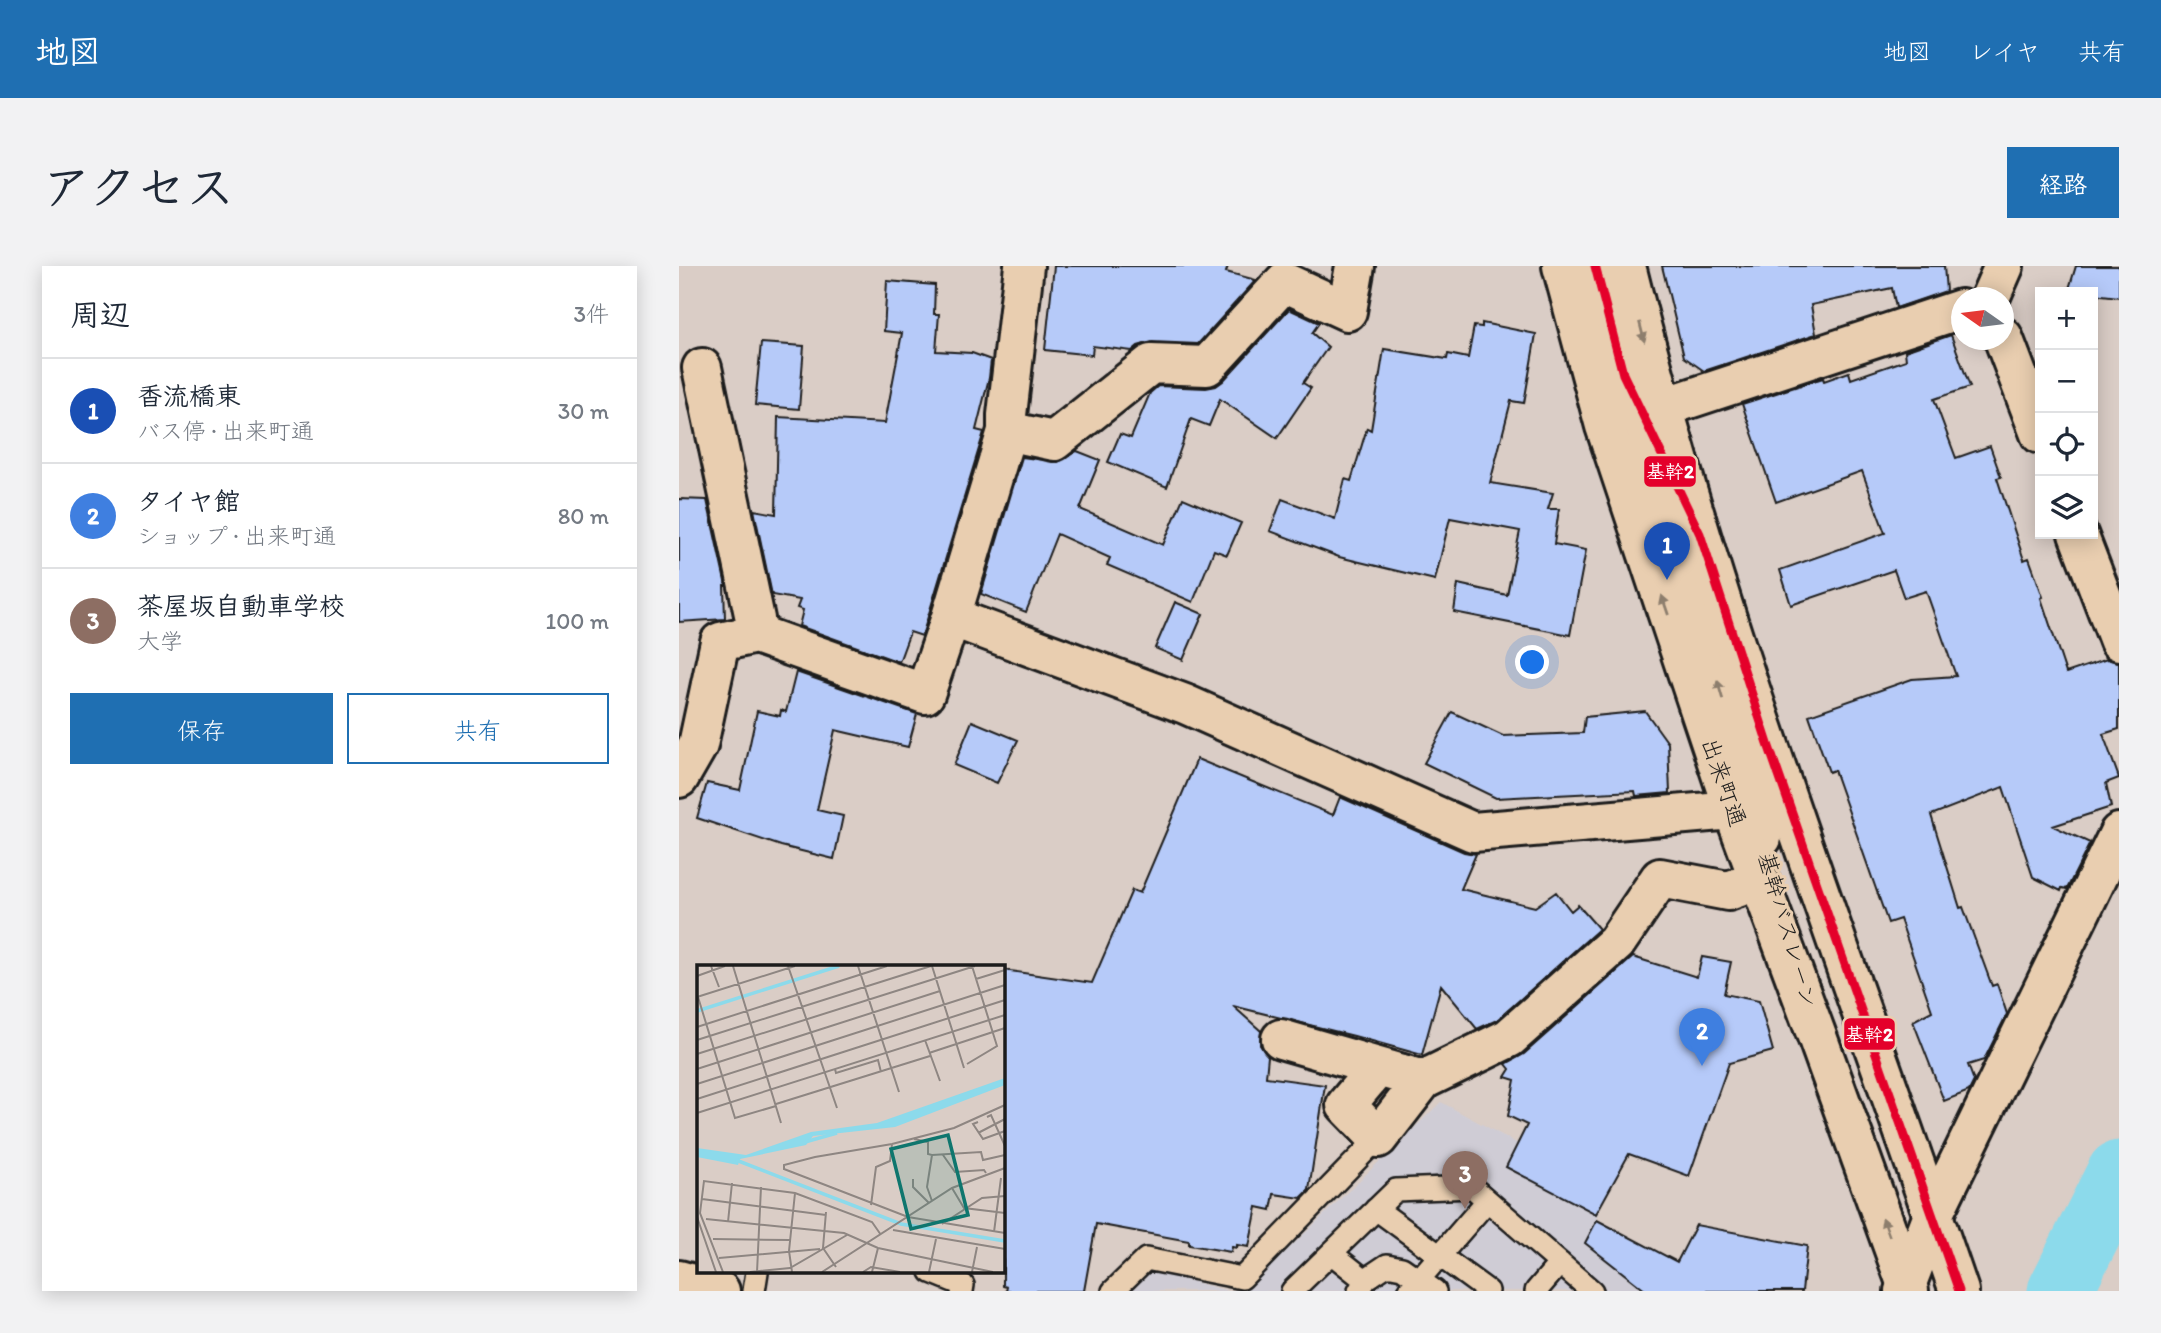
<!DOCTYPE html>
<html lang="ja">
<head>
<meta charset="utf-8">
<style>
  body { margin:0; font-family:Itim,"Klee One",sans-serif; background:#f2f2f3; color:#1f2937 }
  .controls { position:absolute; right:21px; top:21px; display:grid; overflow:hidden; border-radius:0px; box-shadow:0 4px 18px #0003 }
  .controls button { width:63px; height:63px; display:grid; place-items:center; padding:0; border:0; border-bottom:2px solid #e0e1e3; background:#fff; color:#1f2937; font:35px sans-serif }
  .compass { position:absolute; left:1272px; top:21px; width:63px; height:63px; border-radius:50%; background:#fff; box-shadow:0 4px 18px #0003; rotate:284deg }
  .you { position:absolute; left:854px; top:397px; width:24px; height:24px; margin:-18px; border:5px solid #fff; border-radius:50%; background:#1a73e8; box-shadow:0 0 0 10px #1a73e833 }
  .badge { display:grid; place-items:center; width:46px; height:46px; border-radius:50%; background:#1f6fb2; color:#fff; font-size:23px; font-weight:700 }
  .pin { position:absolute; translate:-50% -58px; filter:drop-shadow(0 2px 4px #0008) }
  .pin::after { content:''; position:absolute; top:37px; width:24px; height:21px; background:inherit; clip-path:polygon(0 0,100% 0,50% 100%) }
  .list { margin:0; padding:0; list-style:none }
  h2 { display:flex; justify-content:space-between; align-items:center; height:91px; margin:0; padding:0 28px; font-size:30px }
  h2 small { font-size:23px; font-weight:400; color:#747a83 }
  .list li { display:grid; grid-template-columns:46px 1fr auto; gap:21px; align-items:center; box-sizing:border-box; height:105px; padding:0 28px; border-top:2px solid #e0e1e3 }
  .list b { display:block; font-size:26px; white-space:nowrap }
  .list p { margin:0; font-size:23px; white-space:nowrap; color:#747a83 }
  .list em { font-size:23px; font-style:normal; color:#747a83 }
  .actions { display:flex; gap:14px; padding:21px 28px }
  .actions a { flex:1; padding:16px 0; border:2px solid #1f6fb2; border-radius:0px; text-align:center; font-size:24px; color:#1f6fb2 }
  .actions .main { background:#1f6fb2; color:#fff }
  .icon { flex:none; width:38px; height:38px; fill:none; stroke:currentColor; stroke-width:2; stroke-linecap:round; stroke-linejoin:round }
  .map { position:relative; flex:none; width:1440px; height:1025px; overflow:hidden; border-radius:0px }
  header { display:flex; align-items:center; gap:42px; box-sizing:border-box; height:98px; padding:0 35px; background:#1f6fb2; color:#fff }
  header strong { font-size:33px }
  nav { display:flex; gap:38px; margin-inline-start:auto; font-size:24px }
  .intro { display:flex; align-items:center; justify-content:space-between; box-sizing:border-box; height:168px; padding:0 42px }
  h1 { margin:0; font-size:49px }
  .button { padding:18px 32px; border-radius:0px; background:#1f6fb2; color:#fff; font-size:24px; font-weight:700 }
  main { display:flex; gap:42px; padding:0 42px }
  aside { flex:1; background:#fff; border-radius:0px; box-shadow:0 4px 18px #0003 }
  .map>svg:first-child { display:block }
  .built { fill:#cfccd5 }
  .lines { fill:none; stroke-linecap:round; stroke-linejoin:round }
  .river { stroke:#8cdaeb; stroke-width:65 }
  .building { fill:#b6caf9; stroke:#1c1c1c; stroke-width:2 }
  .lane-casing { stroke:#1c1c1c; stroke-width:26 }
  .street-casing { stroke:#1c1c1c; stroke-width:44 }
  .secondary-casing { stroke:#1c1c1c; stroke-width:44 }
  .lane { stroke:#e9ceb0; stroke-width:21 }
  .street { stroke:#e9ceb0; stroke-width:38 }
  .secondary { stroke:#e9ceb0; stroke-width:38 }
  .bus-1-casing { stroke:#e9ceb0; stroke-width:14 }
  .bus-1 { stroke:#e4002b; stroke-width:9 }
  .oneway { fill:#8d7e6d }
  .labels { text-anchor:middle; stroke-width:6; stroke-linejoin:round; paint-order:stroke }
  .street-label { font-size:23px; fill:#1c1c1c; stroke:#e9ceb0 }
  .inset-river { fill:none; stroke:#8cdaeb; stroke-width:3.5 }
  .inset-road { fill:none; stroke:#8e8682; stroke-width:2 }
  .view { fill:#0f766e; fill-opacity:0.15; stroke:#0f766e; stroke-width:3.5 }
  .inset-edge { fill:none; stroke:#1c1c1c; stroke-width:3.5 }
  .line-badge { stroke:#e9ceb0; stroke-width:2.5 }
  .badge-label { font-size:19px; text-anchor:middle; font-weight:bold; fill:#fff }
</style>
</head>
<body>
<header>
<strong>地図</strong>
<nav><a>地図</a><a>レイヤ</a><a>共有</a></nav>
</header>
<div class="intro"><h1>アクセス</h1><a class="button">経路</a></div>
<main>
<aside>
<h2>周辺<small>3件</small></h2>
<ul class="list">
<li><span class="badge" style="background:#1a4fb4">1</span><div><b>香流橋東</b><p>バス停 · 出来町通</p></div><em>30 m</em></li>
<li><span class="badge" style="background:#3f7fe0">2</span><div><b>タイヤ館</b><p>ショップ · 出来町通</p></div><em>80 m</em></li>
<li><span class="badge" style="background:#8d6e63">3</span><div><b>茶屋坂自動車学校</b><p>大学</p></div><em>100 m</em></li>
</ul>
<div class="actions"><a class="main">保存</a><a>共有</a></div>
</aside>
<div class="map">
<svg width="1440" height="1025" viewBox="0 0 1440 1025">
  <rect width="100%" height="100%" fill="#dacdc6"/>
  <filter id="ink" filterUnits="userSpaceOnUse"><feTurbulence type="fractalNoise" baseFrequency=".0143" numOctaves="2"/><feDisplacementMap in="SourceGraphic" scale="14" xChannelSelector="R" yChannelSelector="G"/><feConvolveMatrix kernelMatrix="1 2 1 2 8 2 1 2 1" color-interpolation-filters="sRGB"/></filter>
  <g filter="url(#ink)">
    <!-- built -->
    <path class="built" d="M762,836l164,89 -10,35 135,65h-485z
      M462,1002l88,23h-108z"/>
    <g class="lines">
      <!-- river -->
      <path class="river" d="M1381,1025l59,-118"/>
    </g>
    <!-- building -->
    <path class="building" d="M375,0h174l-2,6 30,8 -58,64 -46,-2 -14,4 -6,5 -39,-5 -1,9 -47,-5z
      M983,0h282l2,25 -50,17 -4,-20 -81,17 5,29 -112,37 -20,-14z
      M1397,0h43v31l-26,-3v-2h-25z
      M208,15l48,4 -1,29h5l-3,37 36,2 19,7 -2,18 -13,52 8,2 -54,178 -8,26 -12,-4 -11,30 -100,-36 4,-16 -6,-2 3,-8 -28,-5 -18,-85 22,4 2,-97 107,6 17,-90 -18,-2z
      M610,43l30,14 -7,10 16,14 -25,36 8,5 -34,50 -57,-39 -11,27 -18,-7 -24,68 -59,-25 12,-28 11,4 19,-45 8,-7 48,2 10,-2 7,-5z
      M803,57l54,11 -12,69 -13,-2 -21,82 63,10 -5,16h11l-5,35 32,6 -16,85 -116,-23 4,-28 49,11 13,-64 -70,-13 -15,62 -96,-23 -69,-26 12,-32 53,20 10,-40 6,2 16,-53 4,2 13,-81 63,10 1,-5 20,4 6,-32 8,1z
      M1272,69l19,52 -36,12 22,59 34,-12 11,31 -4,1 27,82 5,-2 14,39 -2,1 25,75 41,-14 12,3v67l-16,5 16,44 -13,5 5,24 -58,19 37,17 -23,46 -5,-1 -1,3 -28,-14 -30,-90 -72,28 29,93 3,-1 29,79 5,-2 10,30 -23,46 -16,5 6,16 -5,10 -25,10 -31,-80 19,-10 -32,-92 -12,4 -54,-153 -5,2 -20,-57 103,-36 44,-3 -30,-85 -22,7 -10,-28 -103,35 -11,-35 105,-37 -23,-62 -86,31 -34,-98 81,-26 1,3 25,-9 2,7 55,-19 -1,-9z
      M82,77l43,3 -5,63 -44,-4z
      M398,185l23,9 -20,49 83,36 20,-47 58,25 -14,32 -13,-5 -21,52 -86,-37 3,-7 -53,-24 -31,78 -45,-18 41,-137 36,5z
      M0,233l28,1 19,86h-2l1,33 -46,3z
      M496,336l28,12 -20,46 -28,-12z
      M117,406l121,42 -9,33 -73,-17 -18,80 26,6 -9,43 -53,-13 -84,-28 10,-35 33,7 17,-79 23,5 1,-6 5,2z
      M966,445l23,32 2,50 -34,3 -1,-5 -139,7 -72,-35 28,-51 51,24 80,-3 2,-16z
      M293,455l46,19 -21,43 -43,-18z
      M518,493l136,56 7,-18 124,55 12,2 -15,35 74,18 21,-15 15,19 7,-6 21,24 -102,91 -20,9 -36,-44 -19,70 -68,-19 -121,-30 28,25 -1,14 8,11 -2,21 59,8 -16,105 -8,8 -27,-4 -3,16 -14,-3 -8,40 -12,-2v3l-5,-1 -1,5 -42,-7v-4l-93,-17 -12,67h-78l1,-4 -4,-1v-316l89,13 40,-93 8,3z
      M954,691l64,20 5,-20 29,5 -7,32 35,7 14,50 -44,12 -40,113 -60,-22 -33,60 -90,-47 21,-42 -19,-9 7,-36 -10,-3 5,-8 -4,-5 18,-10z
      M918,954l80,42 19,-37 111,21 -5,45h-156l-61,-48z"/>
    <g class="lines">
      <!-- lane casing -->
      <g class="lane-casing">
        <path id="lane" d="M697,943l112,82
          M652,987l34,27
          M252,1006l32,13 -1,6
          M75,1025l3,-19
          M434,1025l33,-32 96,19 136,-140
          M613,1025l104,-101 76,-3 120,104
          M680,1025l7,-12 21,-14 15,3 33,23
          M730,1025l78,-90
          M857,1025l24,-28"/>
      </g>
      <!-- street casing -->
      <g class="street-casing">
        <path id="street" d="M916,0l28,108 14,30
          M1311,32l14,-32
          M1324,71l37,97
          M23,102l53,251 1,15
          M920,109l55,102 32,93 76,268
          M952,152l330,-109
          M328,165l47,10 97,-77 56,2 77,-84 63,29 8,-45
          M1399,268l41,107
          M272,351l56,-186v-16l17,-149
          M0,512l19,-33 22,-103 36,-8 169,60 26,-77 234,87 288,128 260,-22
          M602,773l142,41 86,-42 107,-95 44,-65 68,13 31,-11
          M699,801l-32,38 32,33 45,-58
          M1225,1025l29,-76 186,-382"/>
      </g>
      <!-- secondary casing -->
      <g class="secondary-casing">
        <path id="secondary" d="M883,0l43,160 128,384 85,229 91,252
          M947,0c86,349 217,685 333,1025
          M0,1014l41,11"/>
      </g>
      <!-- lane -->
      <use href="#lane" class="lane"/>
      <!-- street -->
      <use href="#street" class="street"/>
      <!-- secondary -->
      <use href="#secondary" class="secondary"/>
      <!-- bus-1 casing -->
      <g class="bus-1-casing">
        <path id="bus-1" d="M916,0l28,108 77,160 68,210 191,547"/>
      </g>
      <!-- bus-1 -->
      <use href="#bus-1" class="bus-1"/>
    </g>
    <!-- one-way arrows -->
    <defs><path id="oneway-solid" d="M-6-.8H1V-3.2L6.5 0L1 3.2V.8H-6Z" transform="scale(1.75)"/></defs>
    <g class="oneway">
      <use href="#oneway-solid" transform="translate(963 66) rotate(76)"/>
      <use href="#oneway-solid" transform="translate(986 339) rotate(-109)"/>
      <use href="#oneway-solid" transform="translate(1041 424) rotate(-106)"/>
      <use href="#oneway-solid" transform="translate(1207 961) rotate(-110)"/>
    </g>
  </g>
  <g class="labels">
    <!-- street labels -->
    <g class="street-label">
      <text transform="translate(1045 516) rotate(71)" y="8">出来町通</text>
      <text transform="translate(1109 664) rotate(74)" y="8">基幹バスレーン</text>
    </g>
  </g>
  <!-- overview -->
  <g transform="translate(18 699)">
    <rect width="308" height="308" fill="#dacdc6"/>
    <path d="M308,113v7l-110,42 -82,9 -7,9 -66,14 -2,6 -41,-8v-9l49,7 65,-23 66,-9z" fill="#8cdaeb"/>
    <path class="inset-river" d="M0,46l142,-45M108,177l32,-9M39,195l165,64 104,17"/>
    <path class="inset-road" d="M14,1l8,21M36,1l48,157M91,1l49,142M161,1l41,126M235,1l32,102M0,11l28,-10M279,14l29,-9M0,32l98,-31M1,32l37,121 41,-12M0,62l190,-61M0,75l234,-74M228,75l15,41M232,88l76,-25M0,89l278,-88M270,99l30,-18 -25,-80M0,104l243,-78M138,104l1,4 42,-13 3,12M0,119l308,-99M0,134l308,-99M79,139l154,-48M308,140l-51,23 -62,16 -77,13 -31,8v4l124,48 97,16M0,148l308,-98M290,152l4,-2 14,31M281,157l-5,2 10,15 22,-8M281,168l27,-14M217,174l14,3v12l4,1 -5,32 5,14M235,190l49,-3 2,8 22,-5M246,190l12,17 29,-2 2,3M216,214v8l16,16M255,223l12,20 41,5M5,234l124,16M174,240l5,-38 14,-6 2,-17M129,247l-3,36 13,19M0,252l19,55M9,254l138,14 34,15 115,24M31,257l4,-39M245,259l40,-26 23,-2M196,265l112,19M297,267l7,-54M16,274l77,1M22,293l101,-9M26,307l-23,-59 4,-32 91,12 77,29 9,13M53,307l40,-4 57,-33M60,307l4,-85M95,307l-3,-21 6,-58M125,307l130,-84 53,-20M166,307l8,-5 29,5M175,307l6,-24M232,307l7,-33M275,307l5,-25"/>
    <path class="view" d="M251,170l20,80 -57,14 -20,-80z"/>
    <rect width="308" height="308" class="inset-edge"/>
  </g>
  <g class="line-badge">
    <rect x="964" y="189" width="54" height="33" rx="7" fill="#e4002b"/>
    <rect x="1164" y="751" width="53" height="34" rx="7" fill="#e4002b"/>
  </g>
  <g class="badge-label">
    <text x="991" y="212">基幹2</text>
    <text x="1190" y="775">基幹2</text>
  </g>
</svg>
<div class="controls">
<button>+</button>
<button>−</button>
<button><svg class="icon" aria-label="locate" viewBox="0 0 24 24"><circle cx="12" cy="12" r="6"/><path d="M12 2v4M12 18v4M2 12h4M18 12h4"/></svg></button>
<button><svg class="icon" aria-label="layers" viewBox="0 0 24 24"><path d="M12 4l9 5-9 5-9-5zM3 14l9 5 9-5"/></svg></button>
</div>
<svg class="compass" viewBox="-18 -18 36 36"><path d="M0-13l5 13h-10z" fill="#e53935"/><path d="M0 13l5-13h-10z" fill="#747a83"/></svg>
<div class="you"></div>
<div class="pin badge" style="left:988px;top:314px;background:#1a4fb4">1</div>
<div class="pin badge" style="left:1023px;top:800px;background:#3f7fe0">2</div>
<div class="pin badge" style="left:786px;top:943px;background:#8d6e63">3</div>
</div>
</main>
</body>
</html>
